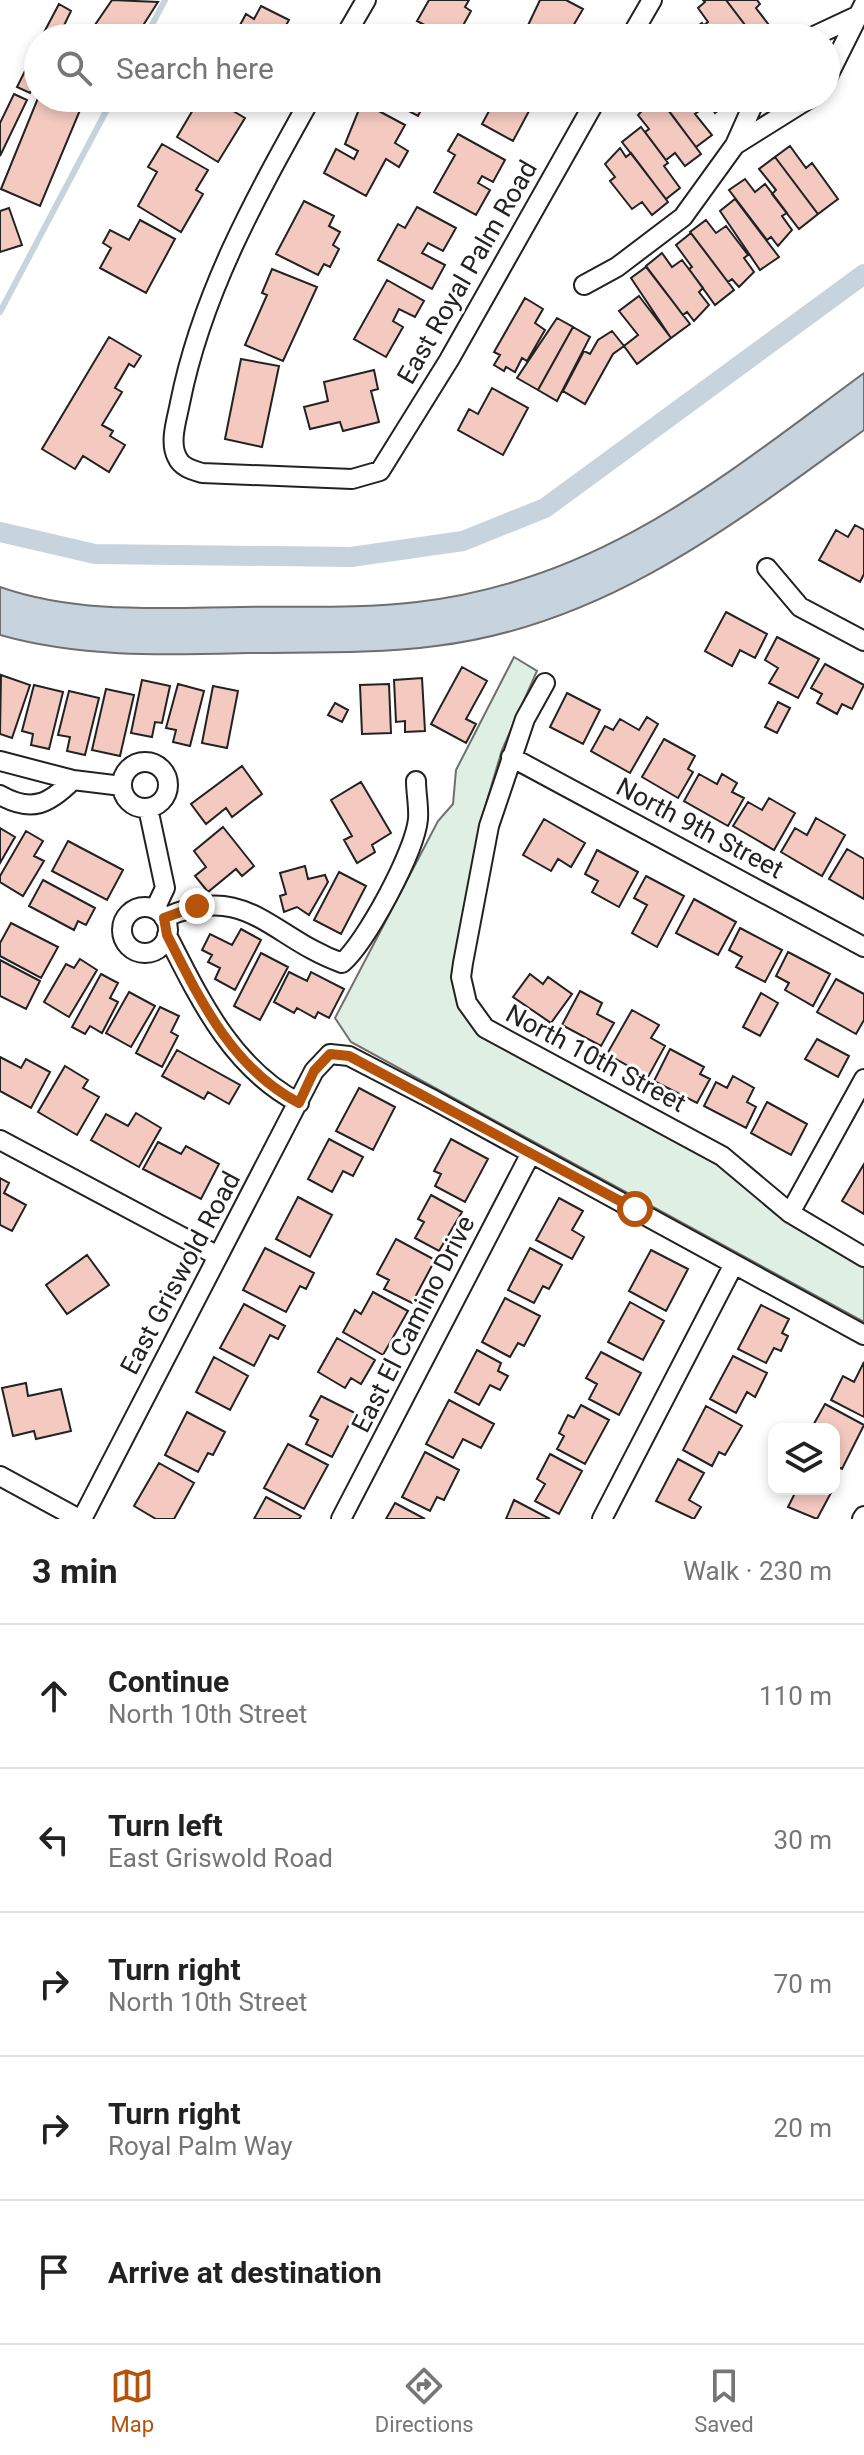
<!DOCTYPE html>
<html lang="en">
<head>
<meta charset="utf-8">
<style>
  body { margin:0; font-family:Roboto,sans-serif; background:#f2f2f2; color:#222 }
  .controls { position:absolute; right:24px; bottom:24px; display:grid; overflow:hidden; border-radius:16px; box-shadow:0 4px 12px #0003 }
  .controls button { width:72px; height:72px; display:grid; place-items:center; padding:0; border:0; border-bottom:2px solid #e0e0e0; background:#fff; color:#222; font:40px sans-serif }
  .stop { position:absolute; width:24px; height:24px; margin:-18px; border:6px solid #b45309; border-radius:50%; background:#fff }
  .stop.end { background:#b45309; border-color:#fff; box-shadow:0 2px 8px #0008 }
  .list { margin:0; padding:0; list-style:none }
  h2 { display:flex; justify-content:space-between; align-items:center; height:104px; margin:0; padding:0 32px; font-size:34px }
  h2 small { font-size:26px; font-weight:400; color:#767676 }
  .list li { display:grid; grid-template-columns:52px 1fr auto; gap:24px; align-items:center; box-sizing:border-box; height:144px; padding:0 32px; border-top:2px solid #e0e0e0 }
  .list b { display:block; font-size:30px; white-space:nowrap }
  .list p { margin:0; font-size:26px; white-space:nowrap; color:#767676 }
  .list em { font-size:26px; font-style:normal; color:#767676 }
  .icon { flex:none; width:44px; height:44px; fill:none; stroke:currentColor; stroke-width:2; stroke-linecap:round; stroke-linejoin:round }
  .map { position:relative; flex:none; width:864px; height:1519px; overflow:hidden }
  .search { position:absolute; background:#fff; box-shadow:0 4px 12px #0003; left:24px; right:24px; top:24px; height:88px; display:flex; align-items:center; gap:20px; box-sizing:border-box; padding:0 28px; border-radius:44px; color:#767676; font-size:30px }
  .sheet { height:824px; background:#fff }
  nav { display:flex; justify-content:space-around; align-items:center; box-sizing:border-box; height:112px; border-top:2px solid #e0e0e0; background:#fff; font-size:22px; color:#767676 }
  nav a { display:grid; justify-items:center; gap:4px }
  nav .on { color:#b45309 }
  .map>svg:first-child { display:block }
  .green { fill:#e0efe3; stroke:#6f6f6f; stroke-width:2 }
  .water { fill:#c7d3dd; stroke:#6f6f6f; stroke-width:2 }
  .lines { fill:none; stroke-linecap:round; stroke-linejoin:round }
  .stream { stroke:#c7d3dd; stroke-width:6 }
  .canal { stroke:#c7d3dd; stroke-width:20 }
  .building { fill:#f3c9c0; stroke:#222; stroke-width:2 }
  .minor-casing { stroke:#222; stroke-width:22 }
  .minor { stroke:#fff; stroke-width:18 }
  .route { stroke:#b45309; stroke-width:10 }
  .labels { text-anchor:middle; stroke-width:6; stroke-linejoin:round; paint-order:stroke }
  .street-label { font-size:26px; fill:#222; stroke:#fff }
</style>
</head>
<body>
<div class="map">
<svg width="864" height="1519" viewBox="0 0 864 1519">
  <rect width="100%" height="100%" fill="#fff"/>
  <!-- green -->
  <path class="green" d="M514,657l23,14 -35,79 -22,74 -28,153 7,30 20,28 238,129 147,99v59l-513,-280 -16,-24 103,-197 15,-17 3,-34z"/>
  <!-- water -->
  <path class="water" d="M864,373v57c-132,96 -261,196 -428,216 -62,8 -126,6 -188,7 -83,2 -167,5 -248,-18v-48c77,27 160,21 241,20 58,-1 117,2 176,-5 183,-21 304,-124 447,-229z"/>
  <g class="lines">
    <!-- stream -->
    <path class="stream" d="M145,38l20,-38
      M0,312l113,-214"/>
    <!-- canal -->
    <path class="canal" d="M0,532l95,22 256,3 112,-16 82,-33 319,-234"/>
  </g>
  <!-- building -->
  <path class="building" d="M112,0l46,2 -23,36h-49z
    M429,0h40l-4,7 6,4 -11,20 -7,-4 -6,10 -30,-16z
    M540,0h26l17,9 -17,29h-44z
    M703,0h23l29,38h-42l-9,-13 4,-3 -10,-14 7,-6z
    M726,0h31l3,4 -4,4 16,21 -17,9z
    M59,4l12,7 -13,27h-17z
    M261,6l28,14 -4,7 8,5 -4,6h-56l13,-24 8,5z
    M702,23l11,15h-29l-1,-1z
    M38,45v32l-8,16 -13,-6z
    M14,94l13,6 -27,56v-33z
    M38,98h34l11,5 -43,103 -39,-17z
    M200,98h29l-4,8 20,12 -27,44 -41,-25z
    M384,98h43l-9,18z
    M496,98h40l-23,43 -31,-17z
    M659,98h31l9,13 -4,3 17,21 -16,12z
    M690,98h39l2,2 -16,13 -9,-13 -10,7z
    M653,99l6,8 5,-3 37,50 -16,12 -10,-13 -9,7 -21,-28 4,-3 -11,-14z
    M362,102l43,23 -10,18 13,8 -9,16 -13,-8 -20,37 -42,-23 12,-24 18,10 4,-8 -13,-7z
    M641,127l27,36 -4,3 16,22 -14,11 -44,-57z
    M458,134l47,26 -12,22 -11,-6 -4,7 12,7 -14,25 -42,-23 21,-37 -7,-4z
    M162,144l46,26 -12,20 7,4 -22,38 -43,-26 19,-34 -9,-5z
    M790,146l16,22 6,-5 26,36 -20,15 -43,-57z
    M620,148l6,9 5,-4 37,49 -16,13 -10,-13 -10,7 -22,-28 5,-4 -10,-13z
    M775,157l43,57 -19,15 -27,-35 4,-4 -17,-21z
    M745,179l10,13 10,-8 22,29 -5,3 10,14 -14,16 -7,-9 -4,3 -38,-50z
    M735,199l44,58 -19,13 -40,-59z
    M304,201l30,15 -5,10 11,6 -7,13 6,4 -9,18 -6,-3 -6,11 -42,-21z
    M417,207l39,21 -13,23 -15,-8 -6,10 23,12 -13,24 -54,-29 20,-36 7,4z
    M9,208l13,37 -22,7v-41z
    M140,220l35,19 -29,54 -46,-25 11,-20 -8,-5 7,-13 19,10z
    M706,220l10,13 10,-7 22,29 -4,3 10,14 -15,15 -7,-8 -4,3 -38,-50z
    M691,233l43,57 -19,15 -26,-36 3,-2 -16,-22z
    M662,253l10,14 10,-7 21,28 -4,4 10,13 -15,16 -7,-9 -4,3 -37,-49z
    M646,267l44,57 -19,14 -40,-60z
    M272,269l45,18 -34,74 -38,-16 22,-50 -5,-2z
    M387,280l37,21 -9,16 -16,-8 -6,12 10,6 -17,30 -32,-18z
    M639,296l32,42 -34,26 -13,-18 14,-11 -19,-24z
    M525,298l18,11 -8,14 10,7 -18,31 -5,-3 -7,14 -9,-5 -2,4 -10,-6 6,-10 -6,-3z
    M557,318l16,9 -35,63 -21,-12z
    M573,327l17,10 -33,64 -19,-11z
    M612,331l12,15 -11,8 -28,50 -22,-13 21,-40 6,3 8,-14z
    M109,337l32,19 -7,11 -5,-3 -14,24 7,4 -20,33 11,6 -3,5 15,9 -16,27 -26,-16 -8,13 -33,-20z
    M241,359l38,7 -17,81 -37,-8z
    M374,370l4,19 -7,2 8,31 -36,9 -3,-9 -30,7 -6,-22 24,-6 -4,-19z
    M492,388l36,20 -25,47 -45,-25 11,-21 9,5z
    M855,525l9,5v44l-4,8 -41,-22 17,-30 12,7z
    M726,612l41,22 -12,24 -15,-8 -8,16 -27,-15z
    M777,637l42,22 -21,39 -29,-15 9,-15 -13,-8z
    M825,664l39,21 -12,24 -10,-5 -5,10 -20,-11 5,-9 -11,-6z
    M462,667l25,14 -21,38 10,5 -10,19 -35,-19z
    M1,675l29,10 -18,53 -12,-4z
    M422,678l3,53 -20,1v-11l-9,1 -2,-42z
    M142,680l28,6 -8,37 -7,-1 -3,15 -21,-4z
    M178,684l26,7 -14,55 -17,-4 3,-12 -10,-2z
    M389,684l2,49 -29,1 -2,-49z
    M34,685l29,7 -14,57 -18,-4 2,-11 -11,-3z
    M213,686l25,5 -11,57 -25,-5z
    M106,689l28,6 -14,61 -28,-6z
    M69,691l30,7 -14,57 -18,-4 3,-14 -12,-2z
    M567,693l33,17 -17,34 -33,-17z
    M778,702l12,6 -13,25 -12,-6z
    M335,703l13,7 -6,12 -14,-7z
    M647,717l11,7 -28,49 -39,-22 14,-25 8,4 7,-11 19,11z
    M664,739l31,17 -7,13 5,3 -15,26 -36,-21z
    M242,766l20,28 -30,23 -6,-9 -20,16 -15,-20z
    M699,774l18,10 5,-10 15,9 -5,9 12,6 -16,28 -44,-25z
    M361,782l30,51 -19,12 3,7 -18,11 -13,-23 8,-4 -21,-36z
    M769,798l26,15 -21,37 -41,-24 15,-24 14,8z
    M816,818l29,17 -23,41 -41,-24 14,-24 12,7z
    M544,819l41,24 -14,24 -13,-8 -7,12 -28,-16z
    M223,827l31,39 -12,10 -6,-7 -28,23 -13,-16 11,-9 -12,-16z
    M0,828l15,9 -15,26z
    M26,831l17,10 -9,15 10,5 -21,35 -23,-14v-6z
    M68,841l55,29 -16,30 -55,-29z
    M847,849l17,10v40l-35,-20z
    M597,850l41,22 -19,35 -27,-15 6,-11 -13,-7z
    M305,866l3,13 17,-4 3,7 -19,33 -12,-8 -13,5 -4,-16 6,-2 -6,-21z
    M339,872l27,14 -25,48 -27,-14z
    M646,876l38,20 -27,51 -25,-14 15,-28 -13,-7z
    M43,880l52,28 -9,17 -8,-4 -4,9 -45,-24z
    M694,899l42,23 -18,33 -42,-22z
    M11,923l47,24 -17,31 -41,-22v-13z
    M740,928l42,22 -17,32 -29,-15 6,-10 -13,-7z
    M241,929l20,11 -26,50 -20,-11 5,-11 -12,-6 4,-7 -10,-5 8,-16 22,11z
    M788,952l42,22 -17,32 -28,-16 4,-7 -13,-7z
    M261,953l27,14 -28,53 -26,-14z
    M80,959l17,11 -28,47 -25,-15 22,-38 8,4z
    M0,960l40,21 -14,28 -26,-13z
    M289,972l18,9 4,-9 33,17 -15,29 -11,-6 -3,6 -18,-10 -3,5 -20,-11z
    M101,974l17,9 -8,15 8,4 -16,31 -12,-7 -5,8 -13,-7z
    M530,974l13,10 5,-7 24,17 -21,29 -38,-26z
    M836,979l28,15v26l-8,14 -39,-22z
    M580,991l22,12 -5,11 17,9 -13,23 -39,-21z
    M129,992l26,14 -24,41 -25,-14z
    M761,993l17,10 -18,33 -17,-9z
    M160,1007l19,9 -8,16 7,4 -16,31 -26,-14z
    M632,1010l27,15 -8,13 14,8 -17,31 -41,-23z
    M817,1039l32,17 -11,21 -33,-18z
    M670,1049l34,18 -4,7 10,5 -13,24 -43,-22z
    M177,1050l63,35 -11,19 -21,-12 -4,7 -42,-23z
    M0,1057l21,11 5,-9 24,13 -19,36 -31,-17z
    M65,1066l23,14 -5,8 16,9 -22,38 -39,-23z
    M733,1076l21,12 -7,14 9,5 -10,21 -42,-22 12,-24 11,6z
    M359,1088l36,19 -22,43 -37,-19z
    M767,1102l40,22 -16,31 -40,-22z
    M136,1113l25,15 -22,39 -48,-27 15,-26 22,12z
    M329,1139l34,18 -10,19 -10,-5 -11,21 -24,-13z
    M451,1139l37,20 -23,43 -30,-16 6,-12 -7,-3z
    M158,1142l23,12 5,-8 33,18 -18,35 -58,-30z
    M864,1164v50l-22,-13z
    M0,1178l9,5 -5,10 22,12 -14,26 -12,-6z
    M431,1195l31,17 -23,39 -24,-13 9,-16 -6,-3z
    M298,1197l34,18 -22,42 -34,-18z
    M559,1198l24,13 -11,19 12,7 -12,22 -36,-19z
    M396,1239l39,21 -23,43 -28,-14 5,-9 -12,-6z
    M265,1248l49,25 -8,16 -6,-3 -14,26 -43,-22z
    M530,1248l32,17 -13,24 -6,-3 -9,17 -26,-13z
    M651,1250l37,19 -22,42 -37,-20z
    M87,1255l22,30 -42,29 -21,-29z
    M373,1292l35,19 -25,44 -40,-23 12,-22 6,4z
    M505,1298l35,18 -16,30 -6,-3 -8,14 -28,-15z
    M630,1302l34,19 -21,39 -35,-18z
    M244,1304l41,22 -7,13 -8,-4 -16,31 -34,-18z
    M761,1305l28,14 -7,14 6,3 -7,15 -7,-3 -8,15 -28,-14z
    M337,1338l38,22 -14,24 -10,-6 -6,10 -27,-16z
    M477,1350l24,13 -3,8 10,5 -8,14 -10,-5 -11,20 -24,-13z
    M601,1352l40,21 -22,42 -30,-16 8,-15 -11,-6z
    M733,1356l34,17 -12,24 -8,-5 -11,21 -26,-14z
    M214,1357l34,19 -18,34 -34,-18z
    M864,1362v55l-33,-17 12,-24 11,6z
    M26,1383l2,13 33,-7 10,42 -35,8 -2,-8 -21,5 -11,-48z
    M321,1396l34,17 -23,44 -26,-13 12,-24 -8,-4z
    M449,1400l45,24 -13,24 -18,-9 -10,19 -27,-14z
    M825,1404l39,21 -22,44 -8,-4v-36h-23z
    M581,1405l28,15 -24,44 -28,-15 7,-13 -5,-3 9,-18 6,3z
    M706,1406l36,20 -17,29 -6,-3 -7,14 -29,-16z
    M187,1412l38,20 -12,23 -5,-2 -10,19 -33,-17z
    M288,1444l40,21 -24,44 -40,-21z
    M425,1452l34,18 -15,30 -7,-3 -7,14 -28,-14z
    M550,1454l32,17 -23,43 -24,-13 10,-17 -8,-5z
    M678,1459l26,14 -15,27 12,7 -7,12 -38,-18z
    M159,1463l35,20 -20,36h-18l-22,-13z
    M833,1489l-16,30 -29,-12 7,-14 -6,-4z
    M266,1497l35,19 -2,3h-45z
    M514,1500l36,19h-44z
    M395,1503l30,16h-39z"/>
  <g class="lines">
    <!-- minor casing -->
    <g class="minor-casing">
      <path id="minor" d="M344,38l22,-38
        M630,38l22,-38
        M810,38l47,-22
        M826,80l38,-76
        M311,98c-54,97 -109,194 -131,305 -3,16 -11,39 -3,54 4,10 15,13 25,16l150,6 28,-8 69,-111 148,-262
        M735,145l75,-47
        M584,285l33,-18 66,-50 52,-72 21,-47
        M767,568l33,39 64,34
        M545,683l-20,36 -36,107 -26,137 -2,14 6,26 18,25 237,128 68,57 74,44
        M511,757l353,190
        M0,761l73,19 49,6
        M122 785a23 23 0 1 1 46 0a23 23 0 1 1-46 0Z
        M0,795c32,18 49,9 73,-15
        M148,808l17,80 -10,21
        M122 930a23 23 0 1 1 46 0a23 23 0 1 1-46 0Z
        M164,918c83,-38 107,20 178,45 24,-21 73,-111 76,-144 1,-12 -2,-26 -2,-38
        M167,935c33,65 65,133 132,168
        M0,1140l218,116
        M790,1213l74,-134
        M0,1476l79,43
        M82,1519l232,-448 16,-17 19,2 83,43 432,236
        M341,1519l190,-366
        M602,1519l132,-255
        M862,1519l2,-3"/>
    </g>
    <!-- minor -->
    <use href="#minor" class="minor"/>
  </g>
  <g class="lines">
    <!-- route -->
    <path class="route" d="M197,906l-33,12 3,17c33,65 65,133 132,168l15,-32 16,-17 19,2 286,153"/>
  </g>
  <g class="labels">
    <!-- street labels -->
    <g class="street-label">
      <text transform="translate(467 272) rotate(-60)" y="9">East Royal Palm Road</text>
      <text transform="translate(700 828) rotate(28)" y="9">North 9th Street</text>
      <text transform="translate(596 1058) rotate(28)" y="9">North 10th Street</text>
      <text transform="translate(180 1273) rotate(-62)" y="9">East Griswold Road</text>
      <text transform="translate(413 1324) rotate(-63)" y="9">East El Camino Drive</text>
    </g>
  </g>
</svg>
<div class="controls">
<button><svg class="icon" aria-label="layers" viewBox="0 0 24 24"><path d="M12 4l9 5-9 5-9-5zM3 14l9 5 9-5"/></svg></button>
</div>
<div class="stop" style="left:635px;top:1209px"></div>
<div class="stop end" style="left:197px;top:906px"></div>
<div class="search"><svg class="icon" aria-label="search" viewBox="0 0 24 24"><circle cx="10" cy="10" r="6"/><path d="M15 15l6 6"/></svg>Search here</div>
</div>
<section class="sheet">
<h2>3 min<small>Walk · 230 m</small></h2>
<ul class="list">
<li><svg class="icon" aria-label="ahead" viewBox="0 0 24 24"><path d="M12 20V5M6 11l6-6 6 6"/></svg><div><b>Continue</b><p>North 10th Street</p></div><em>110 m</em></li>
<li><svg class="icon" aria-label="left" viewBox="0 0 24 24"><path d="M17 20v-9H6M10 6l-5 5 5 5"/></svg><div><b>Turn left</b><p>East Griswold Road</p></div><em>30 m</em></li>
<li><svg class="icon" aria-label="right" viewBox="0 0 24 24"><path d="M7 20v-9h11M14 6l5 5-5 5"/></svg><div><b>Turn right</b><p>North 10th Street</p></div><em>70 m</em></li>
<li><svg class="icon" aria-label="right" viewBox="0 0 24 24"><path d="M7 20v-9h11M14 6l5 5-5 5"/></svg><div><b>Turn right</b><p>Royal Palm Way</p></div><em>20 m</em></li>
<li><svg class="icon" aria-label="arrive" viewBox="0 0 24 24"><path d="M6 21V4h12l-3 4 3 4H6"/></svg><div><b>Arrive at destination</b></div></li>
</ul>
</section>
<nav>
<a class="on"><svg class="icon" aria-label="map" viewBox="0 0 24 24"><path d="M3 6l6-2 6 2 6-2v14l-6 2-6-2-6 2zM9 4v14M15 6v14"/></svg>Map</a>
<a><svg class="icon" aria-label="directions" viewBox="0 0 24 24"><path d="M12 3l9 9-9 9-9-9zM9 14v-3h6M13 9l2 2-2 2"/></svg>Directions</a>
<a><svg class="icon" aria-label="saved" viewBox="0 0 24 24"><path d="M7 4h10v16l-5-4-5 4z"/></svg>Saved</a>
</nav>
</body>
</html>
